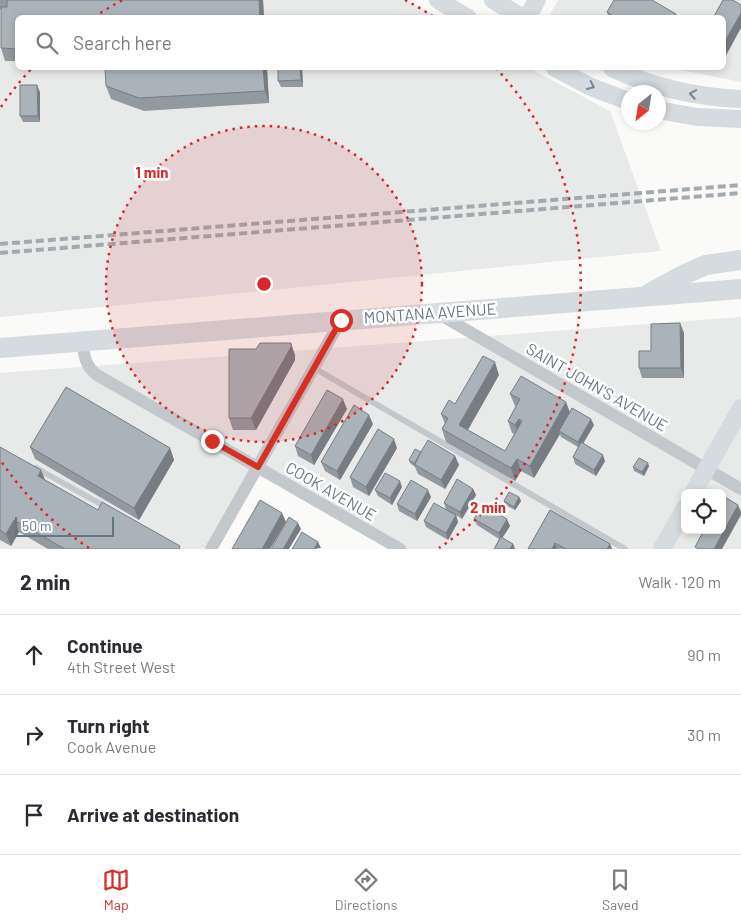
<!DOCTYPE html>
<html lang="en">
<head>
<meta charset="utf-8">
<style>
  body { margin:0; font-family:Barlow,sans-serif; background:#f7f7f7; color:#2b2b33 }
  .controls { position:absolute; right:15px; bottom:15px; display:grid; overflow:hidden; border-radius:8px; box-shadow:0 2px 8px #0003 }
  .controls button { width:45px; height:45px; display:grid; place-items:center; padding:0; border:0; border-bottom:1px solid #e1e1e2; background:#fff; color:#2b2b33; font:25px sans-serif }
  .compass { position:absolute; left:621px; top:85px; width:45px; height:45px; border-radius:50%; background:#fff; box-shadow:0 2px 8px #0003; rotate:210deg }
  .scale { position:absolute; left:15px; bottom:12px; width:99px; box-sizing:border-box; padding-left:5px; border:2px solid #657683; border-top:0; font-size:14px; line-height:18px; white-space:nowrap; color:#657683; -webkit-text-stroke:4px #fff; paint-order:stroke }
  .stop { position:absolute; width:15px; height:15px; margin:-11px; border:4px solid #d93025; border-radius:50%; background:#fff }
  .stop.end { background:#d93025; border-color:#fff; box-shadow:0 1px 5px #0008 }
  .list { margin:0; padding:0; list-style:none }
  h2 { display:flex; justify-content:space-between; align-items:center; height:65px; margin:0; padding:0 20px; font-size:21px }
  h2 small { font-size:16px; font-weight:400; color:#7c7c81 }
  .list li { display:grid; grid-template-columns:32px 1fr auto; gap:15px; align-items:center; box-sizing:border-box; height:80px; padding:0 20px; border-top:1px solid #e1e1e2 }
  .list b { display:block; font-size:19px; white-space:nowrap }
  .list p { margin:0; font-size:16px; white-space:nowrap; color:#7c7c81 }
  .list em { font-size:16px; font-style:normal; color:#7c7c81 }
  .icon { flex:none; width:28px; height:28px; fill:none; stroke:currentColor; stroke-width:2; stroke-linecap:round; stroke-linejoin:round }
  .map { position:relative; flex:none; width:741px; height:549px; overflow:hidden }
  .search { position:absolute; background:#fff; box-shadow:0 2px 8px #0003; left:15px; right:15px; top:15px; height:55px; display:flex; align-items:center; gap:12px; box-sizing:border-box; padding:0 18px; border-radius:8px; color:#7c7c81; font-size:19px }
  .sheet { height:305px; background:#fff }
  nav { display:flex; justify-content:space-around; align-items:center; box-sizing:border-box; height:70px; border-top:1px solid #e1e1e2; background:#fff; font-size:14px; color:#7c7c81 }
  nav a { display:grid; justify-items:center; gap:2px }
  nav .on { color:#d93025 }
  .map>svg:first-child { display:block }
  .built { fill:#e8e9e9; fill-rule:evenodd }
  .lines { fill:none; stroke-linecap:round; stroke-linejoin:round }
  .lane { stroke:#c3c8cc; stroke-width:6 }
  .street { stroke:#c3c8cc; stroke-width:12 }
  .secondary { stroke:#d6dbdf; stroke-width:18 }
  .primary { stroke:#d6dbdf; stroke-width:20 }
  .rail { stroke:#a2aab0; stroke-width:4; stroke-dasharray:8 4; stroke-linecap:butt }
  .wall { fill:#929a9f }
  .shaded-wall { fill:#777d82 }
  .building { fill:#aab3b9; stroke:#777d82 }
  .oneway { stroke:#768591 }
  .route { stroke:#d93025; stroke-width:6 }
  .ring { fill:none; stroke:#d62828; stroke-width:2.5; stroke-dasharray:2.5 5 }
  .labels { text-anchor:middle; stroke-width:5; stroke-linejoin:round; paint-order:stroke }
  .street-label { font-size:16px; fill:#657683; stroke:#fff }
  .centre { fill:#d62828; stroke:#fff; stroke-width:2.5 }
  .ring-label { font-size:15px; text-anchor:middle; font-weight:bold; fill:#d62828; stroke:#fff; stroke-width:5; stroke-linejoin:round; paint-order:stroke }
</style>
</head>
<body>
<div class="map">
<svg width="741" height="549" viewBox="0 0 741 549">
  <rect width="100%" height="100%" fill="#fafaf8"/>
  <!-- built -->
  <path class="built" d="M0,0h406l32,17 -420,1v50h511l81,43 51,140 -661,66z
    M558,0h183v82l-70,-14h53v-50h-167l-7,-4z
    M741,317v232h-341l-142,-82 -47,82h-211v-176zM685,493h37v37h-37z"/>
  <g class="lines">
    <!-- lane -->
    <path class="lane" d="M314,368l311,181
      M36,468l72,40"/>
    <!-- street -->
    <path class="street" d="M439,314l302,175
      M82,341c2,14 3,25 15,34l303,174
      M211,549l130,-229"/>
    <!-- secondary -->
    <path class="secondary" d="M438,0l30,18
      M493,0l30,18
      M527,18l10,-18
      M555,68l36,19 37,14
      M612,68c40,19 84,29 129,31
      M658,110l39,7 44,2
      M693,493l48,-85
      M662,549l23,-41"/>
    <!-- primary -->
    <path class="primary" d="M650,293l33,-18 23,-10 35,-5
      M0,348l741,-59"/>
    <!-- rail -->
    <path class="rail" d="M0,244l741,-59
      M0,253l741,-60"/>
  </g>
  <!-- wall -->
  <path class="wall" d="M0,0h263l1,18h-246v43h-13l-4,-13v-39h-1z
    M607,12l69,2 1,4h-68z
    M267,68l2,35 -125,8 -33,-12 -5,-13z
    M278,68h24l1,19h-22l-3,-6z
    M40,92v30h-17l-3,-6z
    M684,333v45h-42l-3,-10 12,-17z
    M295,355v5l-39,70h-23l-4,-12z
    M499,375l-31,55 37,21 9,-17 -2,-1 -4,-12 8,-14 -1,-1 -5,-12 60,18 24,13 -11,19 22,17 -9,15 -21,-12 -2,-7 5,-10 -17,-10 -1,-3 -26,44 -13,-7 -6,10 -69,-39 -4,-13 3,-5 -4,-10z
    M347,409l-33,56 -16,-9 -3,-10z
    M373,424l-33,56 -15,-9 -4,-9z
    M0,447l45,33 53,30 83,39h-133l-29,-17 -8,14 -11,-6z
    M30,447l140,1 4,12 -35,60 -104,-61z
    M397,448l-28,48 -16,-9 -3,-10z
    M421,452l34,4 4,9 -14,24 -27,-15 -3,-7 -5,-4 -1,-3z
    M649,466l-5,10 -10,-5 -1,-4z
    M402,487l-10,18 -14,-9 -3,-6z
    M473,489l3,6 -14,24 -6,-4 2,7 -10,18 -22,-13 -2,-6 22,-12 -2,-6z
    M431,497l-14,24 -18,-10 -2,-7z
    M519,497l2,4 -6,9 -10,-5 -1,-4z
    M550,510l60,34 2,5h-84z
    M474,519l36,7 -8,12 11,6 2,5h-21l5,-10 -22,-14z"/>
  <!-- shaded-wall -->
  <path class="shaded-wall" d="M259,0h4l1,18h-4z
    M741,13v15l-17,31v-16z
    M263,68h4l2,35 -4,-12z
    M300,68h2l1,19 -2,-7z
    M37,85l3,7v30l-2,-6z
    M680,323l4,10v45l-3,-10z
    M291,343l4,12v5l-39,70 -5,-12z
    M495,362l4,13 -36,63 -4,-13z
    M343,399l4,10 -33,56 -3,-10z
    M566,402l5,13 -12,16 1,3 -26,44 -4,-12z
    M369,415l4,9 -33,56 -3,-9z
    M519,419l4,12 -3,6 -5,-12z
    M591,419l3,6 -14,23 -2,-6z
    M394,439l3,9 -28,48 -3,-9z
    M170,448l4,12 -35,60 -5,-12z
    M603,455l2,6 -9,15 -2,-6z
    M455,456l4,9 -14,24 -4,-9z
    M517,459l4,12 -6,10 -4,-13z
    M648,463l1,3 -5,10 -2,-4z
    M41,470l5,12 -8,-6z
    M400,481l2,6 -10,18 -2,-7z
    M473,489l3,6 -14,24 -2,-7z
    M428,490l3,7 -14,24 -2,-7z
    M519,497l2,4 -6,9 -1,-3z
    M738,505l3,7v3l-19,34h-8z
    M282,513l4,9 -16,27h-8z
    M456,515l2,7 -10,18 -2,-7z
    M507,519l3,7 -9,14 -2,-7z
    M14,520l5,12 -8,14 -5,-12z
    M298,523l3,6 -12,20h-6z
    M318,542l3,6 -7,1z
    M555,543l2,6h-5z
    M513,544l2,5h-5z
    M610,544l2,5h-5z"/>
  <!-- building -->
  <path class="building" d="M7,0h252l1,18h-242v31l-17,-1v-41h6z
    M614,0h38l24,14 -2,4h-58l-9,-6z
    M723,0h10l8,5v8l-17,30v-25h-11z
    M105,68h158l2,23 -126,7 -33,-12z
    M278,68h22l1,12 -23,1z
    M20,85h17l1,31h-18z
    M680,323l1,45h-42v-17h12v-27z
    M260,343h31v4l-40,71h-22v-69h27z
    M483,356l12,6 -36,63 46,26 17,-30 -3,-2 -4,6 -7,-4 12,-22 -10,-5 11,-18 45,26 -36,64 -13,-7 -6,9 -69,-39 6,-11 -7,-4 8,-14 6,4z
    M66,387l104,61 -36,60 -104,-61z
    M327,390l16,9 -32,56 -16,-9z
    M354,405l15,10 -32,56 -16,-9z
    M572,408l19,11 -13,23 -19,-11z
    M378,429l16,10 -28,48 -16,-10z
    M428,440l27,16 -14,24 -27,-16z
    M581,442l22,13 -9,15 -21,-13z
    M0,447l41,23 -3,6 60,34 4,-8 78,44 -1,3h-114l-51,-29 -8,14 -6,-4z
    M415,449l6,3 -6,12 -6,-4z
    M639,458l9,5 -6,9 -9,-5z
    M385,473l15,8 -10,17 -15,-8z
    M457,479l16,10 -13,23 -16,-9z
    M411,480l17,10 -13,24 -18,-10z
    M509,492l10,5 -5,10 -10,-6z
    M723,496l15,9 -24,44h-16l-3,-2 9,-17h18v-32z
    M260,500l22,13 -20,36h-30z
    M434,503l22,12 -10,18 -22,-12z
    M483,505l24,14 -8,14 -25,-14z
    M550,510l60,34 -3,5h-41l-11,-6 -3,6h-24z
    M289,517l9,6 -15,26h-12z
    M302,532l16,10 -4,7h-22z
    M501,537l12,7 -3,5h-16z"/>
  <!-- one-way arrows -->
  <defs><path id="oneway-chevron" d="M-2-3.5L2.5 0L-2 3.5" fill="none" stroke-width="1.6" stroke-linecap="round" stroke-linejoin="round" transform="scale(1.25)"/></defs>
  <g class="oneway">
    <use href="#oneway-chevron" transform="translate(591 86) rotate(25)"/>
    <use href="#oneway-chevron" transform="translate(693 94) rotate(-170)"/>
  </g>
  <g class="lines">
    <!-- route -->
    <path class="route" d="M212,441l46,26 83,-147"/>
  </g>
  <!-- distance rings -->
  <circle cx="264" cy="284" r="158" fill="#d62828" fill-opacity=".12"/>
  <g class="ring">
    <circle cx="264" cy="284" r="158"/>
    <path d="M89 548A317 317 0 0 1 1 461M1 107A317 317 0 0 1 32 68M94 17A317 317 0 0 1 123 0M405 0A317 317 0 0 1 434 17M496 68A317 317 0 0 1 439 548"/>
  </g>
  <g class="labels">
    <!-- street labels -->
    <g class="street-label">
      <text transform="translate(430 313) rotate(-4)" y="6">MONTANA AVENUE</text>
      <text transform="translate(597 387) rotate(30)" y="6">SAINT JOHN'S AVENUE</text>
      <text transform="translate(331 491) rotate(30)" y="6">COOK AVENUE</text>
    </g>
  </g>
  <circle cx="264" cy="284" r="8" class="centre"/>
  <g class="ring-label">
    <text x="152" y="178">1 min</text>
    <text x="488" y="513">2 min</text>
  </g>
</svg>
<div class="controls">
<button><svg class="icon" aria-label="locate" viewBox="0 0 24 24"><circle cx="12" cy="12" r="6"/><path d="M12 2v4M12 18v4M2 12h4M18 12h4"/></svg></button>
</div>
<svg class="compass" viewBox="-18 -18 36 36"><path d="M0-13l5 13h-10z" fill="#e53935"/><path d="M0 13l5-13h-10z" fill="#7c7c81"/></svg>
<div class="scale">50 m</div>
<div class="stop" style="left:341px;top:320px"></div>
<div class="stop end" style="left:212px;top:441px"></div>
<div class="search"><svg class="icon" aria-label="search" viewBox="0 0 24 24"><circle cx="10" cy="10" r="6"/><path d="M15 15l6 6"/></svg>Search here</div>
</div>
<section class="sheet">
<h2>2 min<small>Walk · 120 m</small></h2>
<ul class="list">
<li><svg class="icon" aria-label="ahead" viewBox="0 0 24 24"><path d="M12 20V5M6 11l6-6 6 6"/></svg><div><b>Continue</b><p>4th Street West</p></div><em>90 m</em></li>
<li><svg class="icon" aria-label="right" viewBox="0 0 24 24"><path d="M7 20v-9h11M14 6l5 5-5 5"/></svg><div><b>Turn right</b><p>Cook Avenue</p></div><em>30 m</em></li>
<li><svg class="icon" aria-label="arrive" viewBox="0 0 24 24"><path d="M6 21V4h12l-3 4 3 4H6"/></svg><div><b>Arrive at destination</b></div></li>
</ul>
</section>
<nav>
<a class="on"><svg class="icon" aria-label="map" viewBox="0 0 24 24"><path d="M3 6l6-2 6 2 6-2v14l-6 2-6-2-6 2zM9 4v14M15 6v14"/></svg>Map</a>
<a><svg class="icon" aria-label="directions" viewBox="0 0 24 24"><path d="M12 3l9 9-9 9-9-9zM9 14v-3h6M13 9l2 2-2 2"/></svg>Directions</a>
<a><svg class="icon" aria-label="saved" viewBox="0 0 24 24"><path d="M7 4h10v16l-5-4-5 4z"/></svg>Saved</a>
</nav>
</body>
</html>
